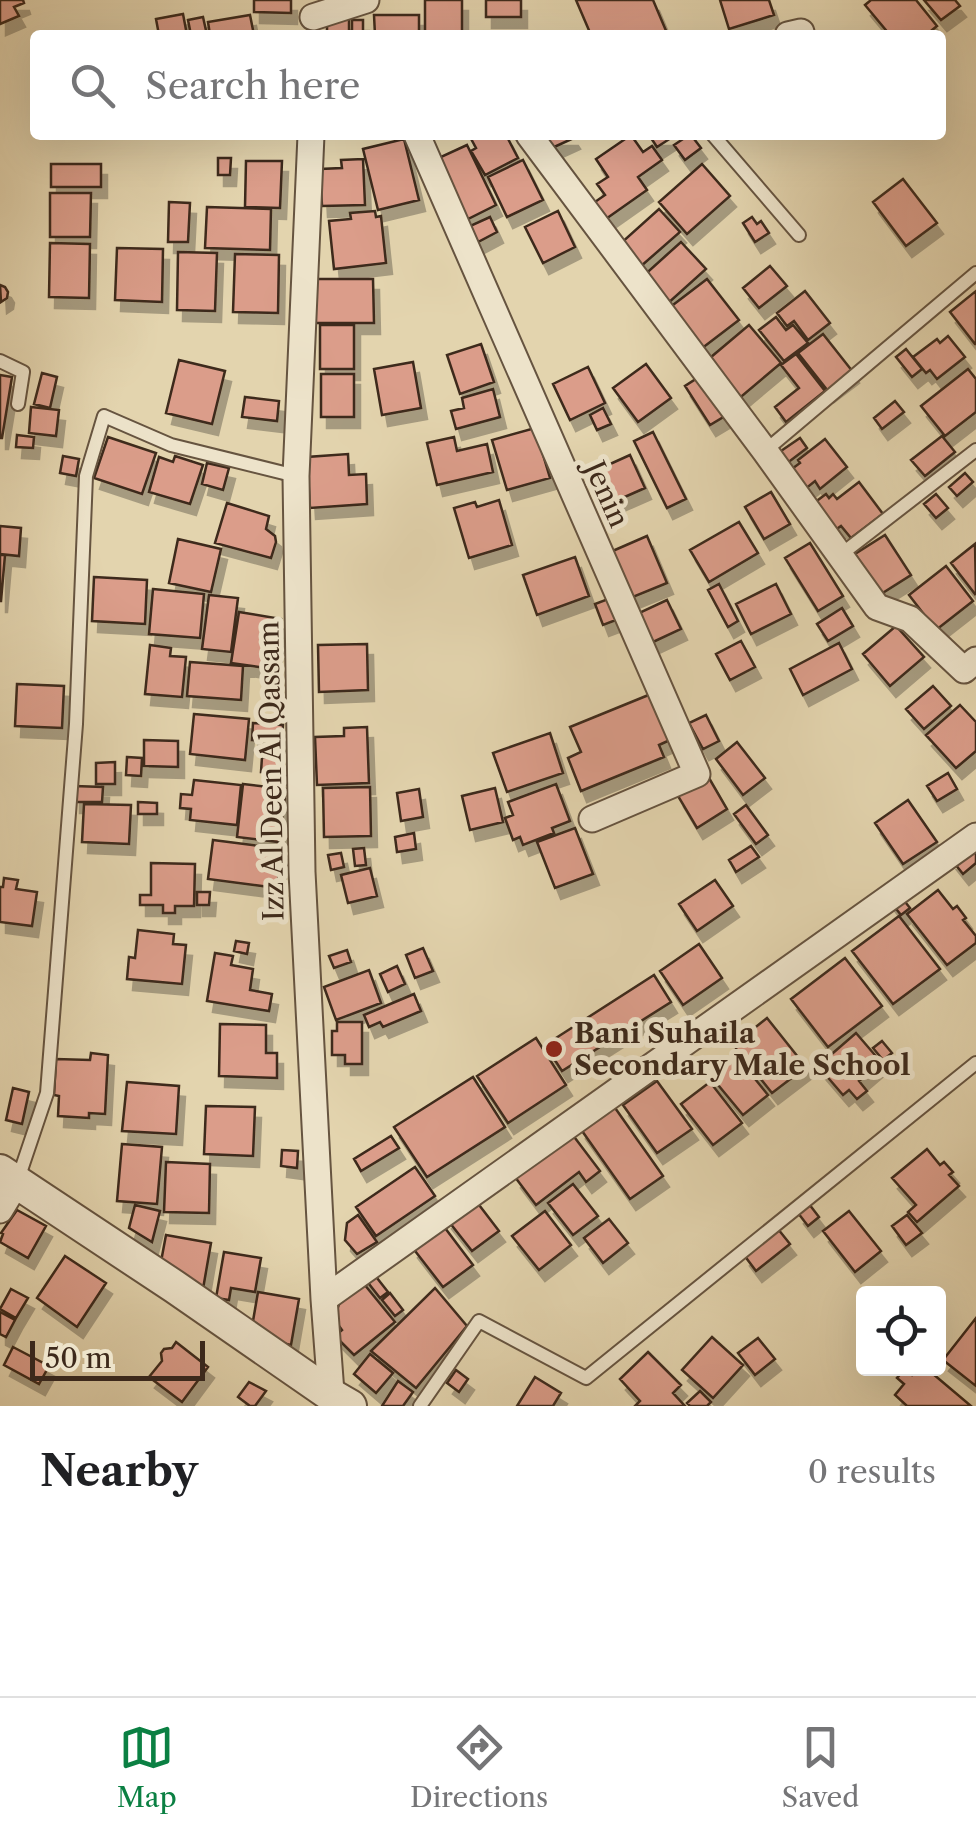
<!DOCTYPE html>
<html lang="en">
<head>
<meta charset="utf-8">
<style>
  body { margin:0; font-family:"Libre Caslon Text",serif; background:#f2f2f2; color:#202124 }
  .controls { position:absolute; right:30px; bottom:30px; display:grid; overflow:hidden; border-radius:10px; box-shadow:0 10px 40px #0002 }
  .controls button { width:90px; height:90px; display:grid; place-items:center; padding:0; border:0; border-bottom:2px solid #e0e0e0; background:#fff; color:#202124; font:50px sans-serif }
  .scale { position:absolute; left:30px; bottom:25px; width:175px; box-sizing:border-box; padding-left:10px; border:5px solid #3d291b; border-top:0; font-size:28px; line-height:35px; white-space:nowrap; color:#3d291b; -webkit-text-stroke:8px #ede3ca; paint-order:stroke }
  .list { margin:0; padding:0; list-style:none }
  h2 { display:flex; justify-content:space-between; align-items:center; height:130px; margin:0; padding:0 40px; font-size:42px }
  h2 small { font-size:32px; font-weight:400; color:#757577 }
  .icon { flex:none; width:55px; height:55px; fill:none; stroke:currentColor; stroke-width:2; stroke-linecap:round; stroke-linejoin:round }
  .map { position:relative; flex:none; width:976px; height:1406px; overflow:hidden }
  .search { position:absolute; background:#fff; box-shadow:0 10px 40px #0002; left:30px; right:30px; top:30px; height:110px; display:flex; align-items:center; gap:25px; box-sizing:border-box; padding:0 35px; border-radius:10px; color:#757577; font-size:38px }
  .sheet { height:290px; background:#fff }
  nav { display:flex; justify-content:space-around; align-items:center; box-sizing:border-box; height:140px; border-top:2px solid #e0e0e0; background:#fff; font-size:28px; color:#757577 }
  nav a { display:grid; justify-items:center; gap:5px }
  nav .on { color:#0b8043 }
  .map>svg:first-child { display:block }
  .building { fill:#db9d8a; stroke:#3d291b; stroke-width:2.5; filter:url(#shadow) }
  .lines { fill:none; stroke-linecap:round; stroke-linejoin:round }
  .service-casing { stroke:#665440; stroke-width:16 }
  .minor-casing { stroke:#665440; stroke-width:29 }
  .tertiary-casing { stroke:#665440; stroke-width:36 }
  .service { stroke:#ede3ca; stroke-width:12 }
  .minor { stroke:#ede3ca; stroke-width:25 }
  .tertiary { stroke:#ede3ca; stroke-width:32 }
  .poi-dot { fill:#8f2418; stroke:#ede3ca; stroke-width:4 }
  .labels { text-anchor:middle; stroke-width:10; stroke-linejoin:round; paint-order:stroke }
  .street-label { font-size:28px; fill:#3d291b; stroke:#ede3ca }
  .poi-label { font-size:28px; font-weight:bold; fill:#3d291b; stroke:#ede3ca; text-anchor:start }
</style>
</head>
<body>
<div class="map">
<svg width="976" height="1406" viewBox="0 0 976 1406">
  <defs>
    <filter id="shadow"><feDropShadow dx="6" dy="11" stdDeviation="0" flood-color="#0004"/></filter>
  </defs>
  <rect width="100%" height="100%" fill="#e3d4ae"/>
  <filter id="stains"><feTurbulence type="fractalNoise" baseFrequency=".002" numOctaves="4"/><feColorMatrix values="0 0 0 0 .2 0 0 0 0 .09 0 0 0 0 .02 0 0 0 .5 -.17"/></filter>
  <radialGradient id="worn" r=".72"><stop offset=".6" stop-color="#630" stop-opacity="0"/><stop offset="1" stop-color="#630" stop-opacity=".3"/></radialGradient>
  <!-- building -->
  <path class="building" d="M0,0h23l1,3 -10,4 5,9 -19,8z
    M254,0h37v13l-37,-1z
    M425,0h37v35h-37z
    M486,0h35v17h-35z
    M576,0h77l14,33 -6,2h-70z
    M720,0h49l5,15 -45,14z
    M871,0h45l21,26 -11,9h-36l-25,-30z
    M924,0h31l5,6 -19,14z
    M183,14l4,21h-28l-3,-16z
    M250,15l4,20h-44l-2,-13z
    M374,15h45v20h-44z
    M203,17l4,18h-16l-3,-15z
    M327,19h22v16h-22z
    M352,20h11v13h-11z
    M469,135h37l12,23 -33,17 -14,-24 5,-3z
    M552,135h20l2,3 -22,10 -4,-11z
    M631,135l12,17 9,-6 10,14 -24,17 9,13 -44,31 -11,-17 13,-9 -8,-11 11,-7 -12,-18z
    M649,135h20l2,3 -14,9z
    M689,135h2l10,13 -16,12 -11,-15z
    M404,139l15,61 -41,10 -15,-61z
    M467,145l29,60 -34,17 -30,-61z
    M218,158h13l-1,17h-12z
    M363,159l2,46 -43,1 -2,-37 22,-1 -1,-8z
    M523,160l20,40 -36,17 -19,-40z
    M246,161h36l-2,47 -35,-1z
    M51,164h50v23h-50z
    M702,164l28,32 -43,38 -28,-32z
    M903,179l34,44 -31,23 -33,-44z
    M50,193h41l-1,44h-40z
    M169,202l21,1 -2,39h-20z
    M207,207l64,2 -1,41 -65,-2z
    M659,209l21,23 -40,35 -20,-23z
    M375,211l1,6 5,-1 5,47 -52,6 -5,-48 22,-2 -1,-6z
    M558,211l17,36 -32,16 -18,-36z
    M490,217l7,15 -19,10 -8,-16z
    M752,217l5,7 4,-3 8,12 -14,9 -12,-19z
    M681,242l25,27 -40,36 -25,-27z
    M50,243l40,1 -1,54 -40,-1z
    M117,248l46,1 -1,53 -47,-2z
    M178,252l39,1 -2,58 -38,-1z
    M235,254l44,1 -1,58 -45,-1z
    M770,266l17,20 -28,22 -16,-20z
    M314,279h59l1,44h-59z
    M707,279l32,41 -38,29 -32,-41z
    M0,285l5,2 3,5 -1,6 -6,4z
    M805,291l25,32 -22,17 -14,-19 -7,5 -10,-13z
    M976,291v53h-1l-25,-32z
    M776,317l10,13 7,-5 15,18 -24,18 -25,-31z
    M320,325h34v44h-34z
    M749,325l32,38 -45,38 -32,-38z
    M823,334l30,38 -25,19 -30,-38z
    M948,336l17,21 -28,22 -7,-9 -4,3 -13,-16 24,-18 3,4z
    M481,344l13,38 -34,12 -13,-39z
    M906,349l16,20 -10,8 -16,-20z
    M796,354l29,37 -39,31 -11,-15 24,-19 -18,-23z
    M179,360l46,11 -13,53 -46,-11z
    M413,362l8,46 -39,7 -8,-46z
    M646,364l25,34 -33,24 -25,-34z
    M588,367l17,36 -35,17 -17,-36z
    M968,369l8,10v33l-31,24 -24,-30z
    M42,373l15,4 -7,31 -16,-4z
    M321,374h33v43h-33z
    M0,375l12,2 -10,61h-2z
    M699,377l26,39 -15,9 -25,-39z
    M493,389l7,28 -44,12 -5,-18 13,-3 -2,-10z
    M245,397l34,4 -2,20 -35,-4z
    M895,401l9,11 -22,17 -8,-11z
    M31,407l28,3 -3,26 -27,-3z
    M603,408l8,16 -14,6 -7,-15z
    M535,428l15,50 -43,12 -15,-50z
    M653,432l33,67 -19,9 -33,-67z
    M17,435l17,2 -1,11 -17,-1z
    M942,436l13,16 -30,24 -14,-16z
    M108,437l48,16 -14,41 -48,-16z
    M454,437l3,14 30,-7 6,28 -56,13 -10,-42z
    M800,438l7,10 -21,16 -8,-11z
    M825,439l22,28 -27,22 -5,-8 -11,9 -15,-19 11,-8 -2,-3z
    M348,454l1,21 17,-1 1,30 -57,4 -3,-51z
    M630,455l15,33 -43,19 -14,-33z
    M63,456l16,3 -3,17 -16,-3z
    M175,456l28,9 -13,39 -41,-12 10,-35 14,5z
    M207,463l22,5 -6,22 -21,-6z
    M965,473l8,9 -16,14 -8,-9z
    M859,482l24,32 -32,24 -10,-12 -10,7 -21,-27 16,-12 3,4 4,-4 4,5z
    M771,492l19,32 -26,15 -19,-32z
    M936,494l12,14 -12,10 -12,-14z
    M499,500l13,45 -43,13 -15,-50 21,-6 2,5z
    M227,503l42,13 -3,13 9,7 1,6 -5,16 -56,-15z
    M739,522l19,31 -49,29 -19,-32z
    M0,526l21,2 -2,28 -19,-2z
    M885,535l26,40 -30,19 -26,-40z
    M647,536l20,47 -39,16 -20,-46z
    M178,539l43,10 -10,43 -42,-9z
    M810,543l33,53 -25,15 -33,-53z
    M975,544l1,49 -1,1 -24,-31z
    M0,555h5l-4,46h-1z
    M575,557l14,39 -52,19 -14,-40z
    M946,566l27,35 -37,29 -27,-35z
    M94,577l53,3 -2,44 -53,-3z
    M719,584l19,37 -10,6 -20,-37z
    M776,584l15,30 -40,20 -15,-30z
    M153,589l51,5 -4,44 -51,-4z
    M209,595l29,3 -7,54 -29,-3z
    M608,599l8,21 -13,5 -8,-21z
    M667,600l14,29 -28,13 -14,-29z
    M842,608l11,18 -25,15 -11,-17z
    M239,612l42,7 -8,50 -42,-6z
    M896,626l28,31 -34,29 -27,-32z
    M741,641l14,26 -25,13 -14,-26z
    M839,643l13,26 -49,26 -13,-26z
    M367,644l1,46 -49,2 -1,-47z
    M150,645l21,3 -1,8 16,1 -4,40 -37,-3z
    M190,662l53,4 -2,34 -54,-4z
    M17,684l47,2 -2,42 -47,-2z
    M933,686l18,20 -27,23 -18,-20z
    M651,694l19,46 -11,5 5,12 -83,34 -13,-33 13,-6 -11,-25z
    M960,705l16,17v29l-20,17 -30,-33z
    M194,714l55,5 -4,41 -55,-6z
    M706,715l13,26 -16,8 -14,-26z
    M253,723l30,2 -1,17 -30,-2z
    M367,727l2,56 -52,2 -2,-48 29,-1v-8z
    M550,733l13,40 -56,19 -14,-39z
    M144,740l34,1v26l-34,-1z
    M737,742l28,36 -22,17 -27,-36z
    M127,757l15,1 -1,18 -15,-1z
    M262,757l21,1 -1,16 -21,-2z
    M115,762v22h-19v-21z
    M948,773l9,16 -20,12 -10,-15z
    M709,778l18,31 -30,19 -19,-32z
    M194,780l47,5 -4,40 -47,-5 1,-11 -11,-1 1,-14 11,1z
    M243,784l43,5 -7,53 -42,-5z
    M556,784l14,37 -18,7 2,5 -31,12 -3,-8 -7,3 -8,-22 8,-3 -5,-13z
    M74,786l29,1 -1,15h-28z
    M370,787l1,49 -47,1 -1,-49z
    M495,788l8,34 -33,8 -8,-34z
    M419,789l4,28 -22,4 -4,-28z
    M908,800l29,42 -34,22 -28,-41z
    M138,802l19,1v11h-19z
    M84,804l47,1 -2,39 -47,-2z
    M746,805l22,30 -12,9 -22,-30z
    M575,828l18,46 -38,14 -18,-46z
    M414,833l2,16 -19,3 -2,-15z
    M213,840l69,9 -5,39 -69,-9z
    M751,846l8,11 -23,15 -7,-12z
    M364,848l2,17 -11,1 -2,-17z
    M976,851v12l-13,11 -12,-15z
    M341,853l3,14 -13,3 -3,-15z
    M151,863l44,1 -1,42h-19v7h-12v-8h-23v-10h11z
    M370,868l7,28 -29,7 -7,-28z
    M4,878l14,2 -2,9 21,3 -5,34 -32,-4v-35h3z
    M715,880l18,26 -36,25 -18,-27z
    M938,890l15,19 4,-3 9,12 -3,2 13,16v7l-29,22 -40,-51z
    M197,892h13l-1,13h-12z
    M898,893l12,15 -9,7 -12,-15z
    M899,916l41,53 -47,35 -41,-53z
    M138,930l36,4 -1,10 13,1 -4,39 -55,-5 2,-22 6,1z
    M236,941l13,2 -2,11 -13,-3z
    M699,944l23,34 -39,27 -23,-34z
    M423,948l10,23 -18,7 -9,-23z
    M347,950l4,12 -17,6 -5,-12z
    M215,953l18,3 -2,9 22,4 -3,21 22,4 -3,17 -62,-10z
    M845,958l37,48 -54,41 -37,-48z
    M397,966l8,18 -17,8 -8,-18z
    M369,970l12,33 -45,17 -12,-33z
    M654,975l17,27 -109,69 -17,-26z
    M414,994l7,17 -38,16 -3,-5 -11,5 -5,-12z
    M767,1018l39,49 -34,26 -36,-45 19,-14 -3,-4z
    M337,1022h25v42h-17v-9h-13v-24h5z
    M220,1024l46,1v28h11v25l-58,-2z
    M856,1033l25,29 -22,19 8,10 -10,8 -8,-9 -6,5 -25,-29z
    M536,1038l30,47 -58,38 -31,-47z
    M882,1041l10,12 -9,7 -10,-12z
    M91,1053l17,2 -3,59 -16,-1v5l-31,-2 1,-20 -5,-1 2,-36 34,1z
    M735,1054l33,41 -25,20 -34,-41z
    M473,1077l32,50 -78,50 -33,-50z
    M657,1081l35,48 -35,24 -34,-48z
    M127,1082l52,4 -3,48 -54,-3z
    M710,1082l32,41 -29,22 -32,-41z
    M13,1088l16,4 -7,32 -16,-4z
    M613,1105l50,71 -33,23 -50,-71z
    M206,1106l49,1 -2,49 -49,-2z
    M572,1134l28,37 -14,11 -7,-10 -43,33 -21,-28z
    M391,1136l8,12 -38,23 -7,-12z
    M122,1144l40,3 -5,57 -40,-3z
    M927,1149l13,16 4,-3 9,10 -4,3 10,11 -42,36 -9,-10 8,-7 -24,-27z
    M282,1150l16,1 -1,17 -16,-2z
    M166,1162l44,2 -1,49 -45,-1z
    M415,1167l20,29 -59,40 -20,-29z
    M573,1184l25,32 -25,19 -25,-32z
    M473,1197l26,34 -27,20 -26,-33z
    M809,1204l10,13 -11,9 -10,-13z
    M135,1205l25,6 -8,31 -23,-14z
    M17,1210l29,16 -18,32 -28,-16 3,-8 -2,-1z
    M545,1211l26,34 -32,25 -27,-34z
    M849,1211l32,40 -26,21 -32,-41z
    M358,1215l19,27 -20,12 -12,-14 2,-17z
    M907,1215l15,18 -16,12 -14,-19z
    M609,1219l19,24 -25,20 -19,-25z
    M442,1224l31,41 -30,22 -31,-40z
    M778,1229l12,15 -34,27 -12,-16z
    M166,1235l45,8 -8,46 -43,-22z
    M224,1252l37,6 -6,34 -24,-4 -2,12 -13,-2z
    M65,1256l41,27 -29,44 -40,-29z
    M370,1269l18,23 -8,6 -18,-23z
    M364,1284l31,38 -41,33 -19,-19 7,-6 -8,-11 5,-15z
    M435,1288l32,38 -51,62 -45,-37z
    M11,1289l17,9 -12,20 -16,-9z
    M258,1292l41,7 -8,46 -9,-2 -29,-22z
    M390,1293l13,17 -8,6 -13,-16z
    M0,1312l15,8 -9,17 -6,-3z
    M976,1318v68l-33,-26z
    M712,1337l31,28 -30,33 -31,-28z
    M758,1338l17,21 -20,16 -17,-22z
    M176,1342l32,25 -26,35 -33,-25 13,-16 -1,-8 3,-4 8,-1z
    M13,1347l36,19 -10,18 -35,-19z
    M648,1352l33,33 -8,8 12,13h-50l5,-5 -20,-22z
    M370,1354l23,19 -17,20 -22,-19z
    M918,1368h8l45,38h-64l-12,-11 9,-11 -7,-6 8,-9 7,6z
    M456,1370l12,9 -9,13 -12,-9z
    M535,1377l26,16 -8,13h-36z
    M398,1381l15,11 -10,14h-21z
    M249,1382l17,9 -11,15h-5l-12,-9z
    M700,1391l11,11 -4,4h-17l-3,-3z"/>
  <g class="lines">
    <!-- service casing -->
    <g class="service-casing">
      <path id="service" d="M713,135l86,100
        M0,361l23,11 -5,32
        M765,451l211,-178
        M839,556l137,-106
        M17,1182l30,-89 29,-369 10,-248 18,-60 67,29 125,31
        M420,1406l59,-85 107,57 390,-315"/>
    </g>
    <!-- minor casing -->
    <g class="minor-casing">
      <path id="minor" d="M313,17l53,-17
        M788,35l13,-3
        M311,135l-15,341 6,396 22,427 8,107
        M417,135l280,639 -105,45
        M529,135l236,316 112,156 33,12 54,51 12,-10
        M0,1210l17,-28
        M324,1299l652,-463"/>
    </g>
    <!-- tertiary casing -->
    <g class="tertiary-casing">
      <path id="tertiary" d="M0,1171l175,116 156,108 19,11"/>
    </g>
    <!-- service -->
    <use href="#service" class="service"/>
    <!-- minor -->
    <use href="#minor" class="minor"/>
    <!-- tertiary -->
    <use href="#tertiary" class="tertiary"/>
  </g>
  <!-- markers -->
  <circle class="poi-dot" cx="554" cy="1049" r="10"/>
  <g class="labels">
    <!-- street labels -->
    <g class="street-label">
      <text transform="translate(607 494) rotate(66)" y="10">Jenin</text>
      <text transform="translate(271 771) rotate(-91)" y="10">Izz Al Deen Al Qassam</text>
    </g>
    <!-- poi labels -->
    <g class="poi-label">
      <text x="574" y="1043">Bani Suhaila<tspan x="574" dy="32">Secondary Male School</tspan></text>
    </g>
  </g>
  <rect width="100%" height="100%" filter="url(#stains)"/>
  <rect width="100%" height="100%" fill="url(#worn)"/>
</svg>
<div class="controls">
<button><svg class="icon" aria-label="locate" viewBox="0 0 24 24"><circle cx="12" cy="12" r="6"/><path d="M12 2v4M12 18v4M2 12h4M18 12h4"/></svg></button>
</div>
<div class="scale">50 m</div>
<div class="search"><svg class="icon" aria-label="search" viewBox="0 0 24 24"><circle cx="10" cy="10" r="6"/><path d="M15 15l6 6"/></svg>Search here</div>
</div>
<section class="sheet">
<h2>Nearby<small>0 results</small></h2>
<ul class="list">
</ul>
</section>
<nav>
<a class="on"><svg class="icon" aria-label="map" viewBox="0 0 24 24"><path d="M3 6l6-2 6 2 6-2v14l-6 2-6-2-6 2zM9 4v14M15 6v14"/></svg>Map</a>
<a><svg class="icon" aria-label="directions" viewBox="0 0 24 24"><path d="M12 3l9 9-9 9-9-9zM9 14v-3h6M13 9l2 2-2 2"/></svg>Directions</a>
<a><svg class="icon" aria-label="saved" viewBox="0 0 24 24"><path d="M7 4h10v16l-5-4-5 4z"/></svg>Saved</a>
</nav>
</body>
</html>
